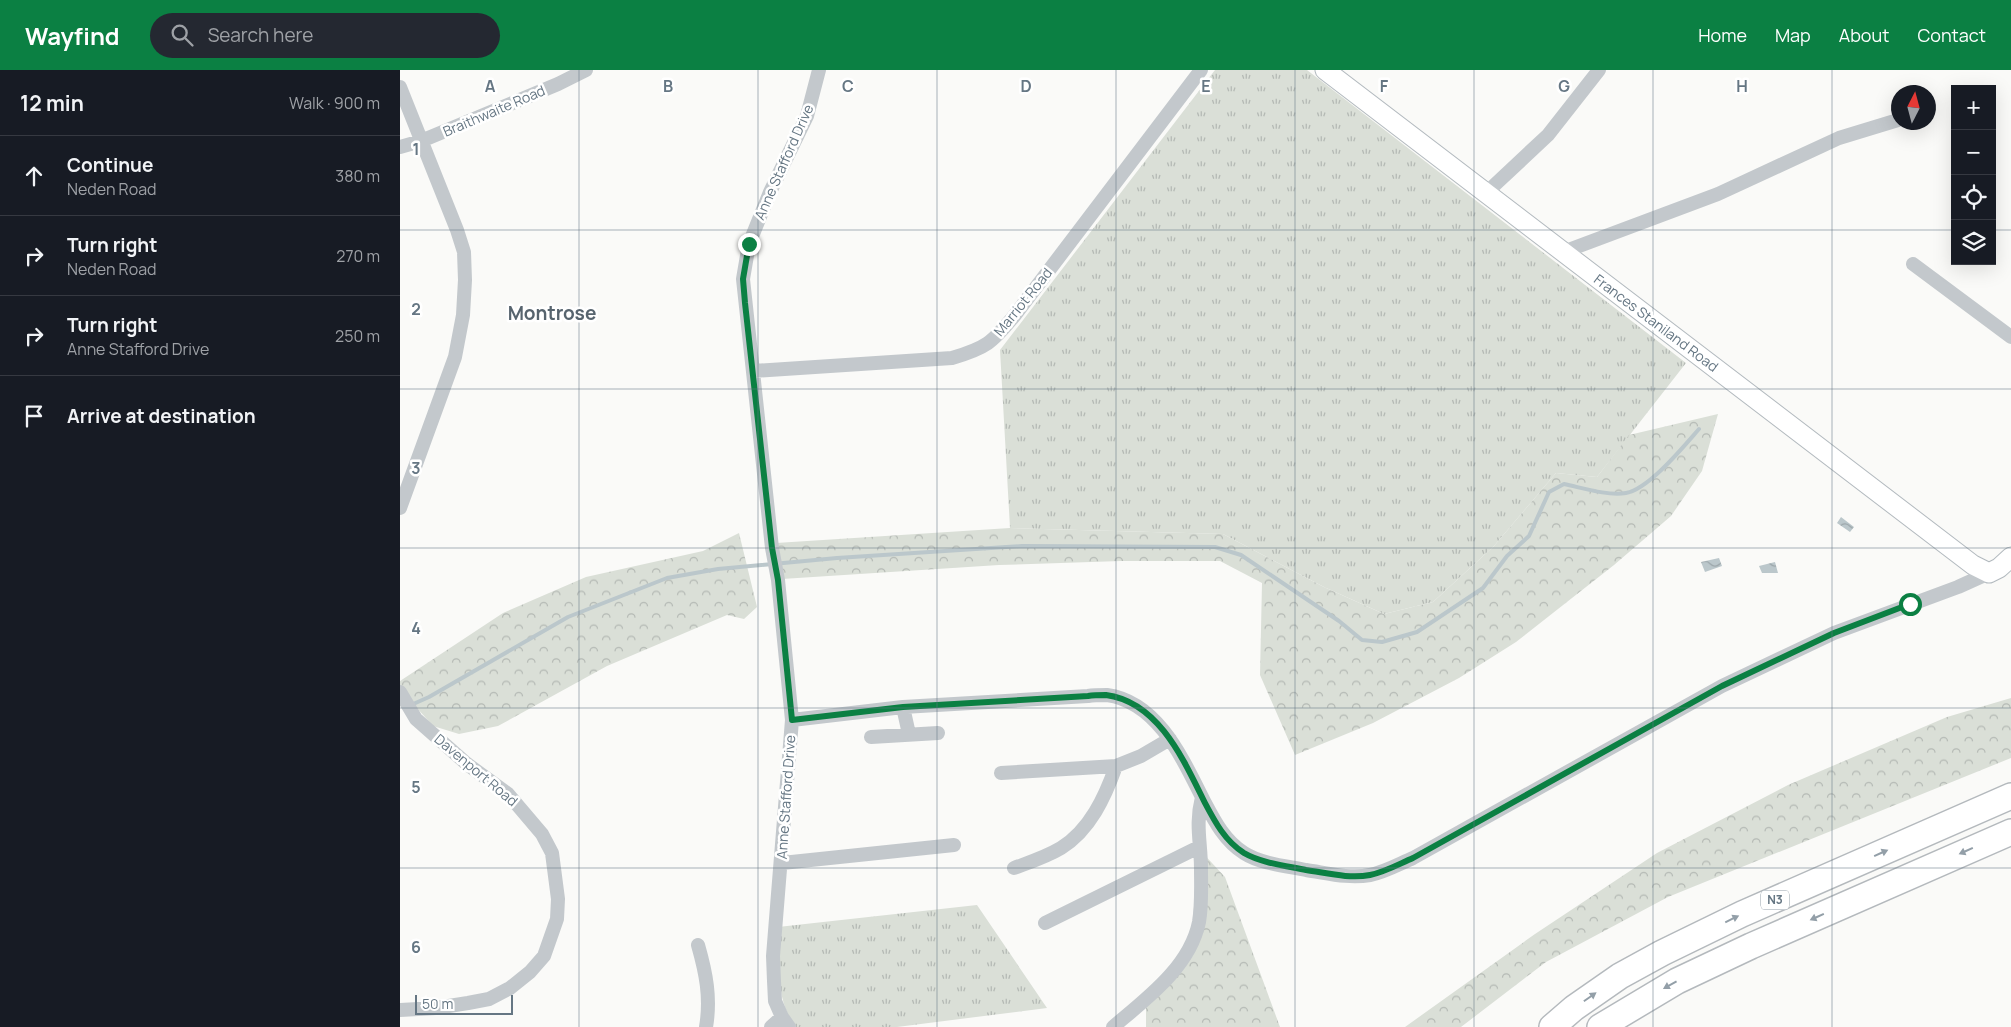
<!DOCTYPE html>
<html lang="en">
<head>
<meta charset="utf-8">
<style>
  body { margin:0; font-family:Manrope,sans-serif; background:#242831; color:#f1f3f6 }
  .controls { position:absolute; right:15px; top:15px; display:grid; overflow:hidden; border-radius:0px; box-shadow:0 5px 20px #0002 }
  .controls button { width:45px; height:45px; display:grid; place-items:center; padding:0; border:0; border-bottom:1px solid #363941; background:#171b24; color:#f1f3f6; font:25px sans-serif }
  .compass { position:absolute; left:1491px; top:15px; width:45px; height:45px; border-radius:50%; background:#171b24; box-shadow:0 5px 20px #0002; rotate:6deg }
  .scale { position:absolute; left:15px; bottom:12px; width:98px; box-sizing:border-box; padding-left:5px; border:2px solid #657683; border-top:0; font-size:14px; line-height:18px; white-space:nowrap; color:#657683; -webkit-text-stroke:4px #fff; paint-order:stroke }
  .stop { position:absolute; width:15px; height:15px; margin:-11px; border:4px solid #0b8043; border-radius:50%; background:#fff }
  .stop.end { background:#0b8043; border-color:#fff; box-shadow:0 1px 5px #0008 }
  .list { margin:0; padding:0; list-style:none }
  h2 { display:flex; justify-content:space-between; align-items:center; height:65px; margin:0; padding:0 20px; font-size:21px }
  h2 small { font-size:16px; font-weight:400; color:#9ea1a6 }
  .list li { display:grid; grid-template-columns:32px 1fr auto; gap:15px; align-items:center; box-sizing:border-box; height:80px; padding:0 20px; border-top:1px solid #363941 }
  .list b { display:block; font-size:19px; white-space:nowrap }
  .list p { margin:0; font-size:16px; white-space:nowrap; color:#9ea1a6 }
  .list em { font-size:16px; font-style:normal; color:#9ea1a6 }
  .icon { flex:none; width:28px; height:28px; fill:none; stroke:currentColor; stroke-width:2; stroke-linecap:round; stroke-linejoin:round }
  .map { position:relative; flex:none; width:1611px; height:957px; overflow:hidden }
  header { display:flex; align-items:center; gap:30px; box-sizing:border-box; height:70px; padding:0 25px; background:#0b8043; color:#fff }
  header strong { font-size:24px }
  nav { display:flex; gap:28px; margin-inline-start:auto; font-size:18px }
  .search { width:350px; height:45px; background:#242831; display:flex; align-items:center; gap:12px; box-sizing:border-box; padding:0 18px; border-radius:28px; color:#9ea1a6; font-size:19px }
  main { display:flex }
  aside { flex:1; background:#171b24 }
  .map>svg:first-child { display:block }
  .grass { fill:url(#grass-tufts) }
  .forest { fill:url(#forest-crowns) }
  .water { fill:url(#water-waves) }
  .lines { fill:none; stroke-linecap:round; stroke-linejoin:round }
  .stream { stroke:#bbc7cb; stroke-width:4 }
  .secondary-casing { stroke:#b3babf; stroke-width:21 }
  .highway-casing { stroke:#b4b9bd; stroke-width:28 }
  .street { stroke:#c3c8cc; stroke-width:14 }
  .secondary { stroke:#fff; stroke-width:19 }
  .highway { stroke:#fff; stroke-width:25 }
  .oneway { fill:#939fa8 }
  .route { stroke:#0b8043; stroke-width:6 }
  .grid { fill:none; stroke:#657683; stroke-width:1; stroke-opacity:0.55 }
  .labels { text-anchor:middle; stroke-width:5; stroke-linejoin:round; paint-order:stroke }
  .shield { fill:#fff; stroke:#939fa8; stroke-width:1 }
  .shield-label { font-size:12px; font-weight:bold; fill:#657683 }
  .street-label { font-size:14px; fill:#657683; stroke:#fff }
  .district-label { font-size:19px; font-weight:bold; fill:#57646e; stroke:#fff }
  .grid-label { font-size:16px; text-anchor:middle; font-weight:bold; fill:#657683; stroke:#fff; stroke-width:5; stroke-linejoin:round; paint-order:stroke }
</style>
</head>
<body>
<header>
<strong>Wayfind</strong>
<div class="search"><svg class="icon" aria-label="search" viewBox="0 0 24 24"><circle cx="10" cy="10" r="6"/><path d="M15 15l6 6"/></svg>Search here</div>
<nav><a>Home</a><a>Map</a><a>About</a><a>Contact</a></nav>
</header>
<main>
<aside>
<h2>12 min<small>Walk · 900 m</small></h2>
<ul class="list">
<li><svg class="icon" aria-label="ahead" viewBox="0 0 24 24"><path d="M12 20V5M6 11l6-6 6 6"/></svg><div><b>Continue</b><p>Neden Road</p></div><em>380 m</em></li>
<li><svg class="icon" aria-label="right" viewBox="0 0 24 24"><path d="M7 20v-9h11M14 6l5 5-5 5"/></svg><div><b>Turn right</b><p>Neden Road</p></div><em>270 m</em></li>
<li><svg class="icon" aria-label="right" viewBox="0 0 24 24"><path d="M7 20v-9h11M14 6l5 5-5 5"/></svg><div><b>Turn right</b><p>Anne Stafford Drive</p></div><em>250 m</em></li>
<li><svg class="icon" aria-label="arrive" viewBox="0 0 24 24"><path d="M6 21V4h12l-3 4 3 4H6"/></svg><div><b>Arrive at destination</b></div></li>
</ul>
</aside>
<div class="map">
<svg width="1611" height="957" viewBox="0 0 1611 957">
  <defs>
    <pattern id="grass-tufts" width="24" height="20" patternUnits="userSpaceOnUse" patternTransform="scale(1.25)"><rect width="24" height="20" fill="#dadfd7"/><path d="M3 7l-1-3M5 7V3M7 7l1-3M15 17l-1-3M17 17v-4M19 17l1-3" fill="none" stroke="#b4b9b4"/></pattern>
    <pattern id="forest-crowns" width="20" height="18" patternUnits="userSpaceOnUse" patternTransform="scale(1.25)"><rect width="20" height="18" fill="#dadfd7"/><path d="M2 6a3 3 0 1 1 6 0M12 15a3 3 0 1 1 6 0" fill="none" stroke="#b4b9b4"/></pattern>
    <pattern id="water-waves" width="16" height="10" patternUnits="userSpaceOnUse" patternTransform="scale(1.25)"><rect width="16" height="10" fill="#bbc7cb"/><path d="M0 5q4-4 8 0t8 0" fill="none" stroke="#9ca6aa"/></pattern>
  </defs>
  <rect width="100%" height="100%" fill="#fafaf8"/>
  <!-- grass -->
  <path class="grass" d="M815,0h92l379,293 -89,114 -41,-4 -62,73 -61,56 -49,12 -60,-27 -101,-53 -213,-6 -10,-178z
    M577,835l70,103 -150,19h-101c-22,-28 -16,-66 -18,-100z"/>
  <!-- forest -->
  <path class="forest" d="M1318,344l-16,57 -31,45 -57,49 -98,77 -57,36 -86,45 -78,32 -35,-80 2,-92 -42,-22h-99l-122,4 -217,14 -6,-36 234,-15 213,6 101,53 60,27 49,-12 61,-56 62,-73 41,4 32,-42z
    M339,463l18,74 -13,12 -17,-4 -120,51 -109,60 -39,8 -26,-8 -33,-37v-8l103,-68 83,-36 117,-26z
    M1611,628v60l-343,139 -122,65 -85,65h-56l130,-93 122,-81 131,-68 159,-68z
    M799,779l26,28 55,150h-134v-22l35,-45 11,-30z"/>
  <!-- water -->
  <path class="water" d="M1441,447l13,10 -4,5 -13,-9z
    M1319,488l3,8 -17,6 -4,-10z
    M1375,492l3,11h-16l-3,-7z"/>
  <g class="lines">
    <!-- stream -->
    <path class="stream" d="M11,635l18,-8 139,-80 99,-39 51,-9 119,-11 185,-12 193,1 26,8 98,66 23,19 20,2 35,-10 66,-44 24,-32 22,-20 20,-44 15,-8c19,4 43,12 62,9 23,-4 58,-47 73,-64"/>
    <!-- secondary casing -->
    <g class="secondary-casing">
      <path id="secondary" d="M925,0l648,495 16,8 10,-5 12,-11"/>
    </g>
    <!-- highway casing -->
    <g class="highway-casing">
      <path id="highway" d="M1152,957l22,-19 46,-32 42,-23 80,-39 269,-118
        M1200,957l77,-46 74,-35 260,-114"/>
    </g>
    <!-- street -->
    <path class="street" d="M0,17l57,143 7,22 1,28 -2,35 -8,42 -55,151
      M0,77l21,-6 137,-57 28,-14
      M1086,123l62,-58 51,-65
      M1163,182l155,-58 121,-56 59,-18
      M1513,194l98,73
      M354,301l198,-13c34,-10 40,-15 63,-43l186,-245
      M0,622l16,27 51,45 41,30 34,40 10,19 6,46 -1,20 -13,37 -14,16 -20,16 -21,11 -21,4 -32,5 -36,2
      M503,637l6,27
      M392,650l111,-13 185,-11c6,-1 12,-1 19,-1 52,7 77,67 98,108 10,19 20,38 39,50 17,11 43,13 62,17 21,3 43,9 64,5 15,-3 29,-11 43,-17l309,-172 112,-53 124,-46 31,-14
      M471,667l67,-4
      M601,703l115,-7 25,-10 29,-17
      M382,793l172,-18
      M614,798c16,-6 32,-11 47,-20 29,-18 44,-51 55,-82
      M645,853l154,-76
      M298,875c8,28 13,53 8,82
      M371,957l11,-10
      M389,957l-7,-10 -7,-16 -1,-20 -1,-25 19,-236 -14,-140 -6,-32 -29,-269 6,-35 21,-52 37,-76 12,-46
      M713,957c33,-28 77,-60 86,-105 3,-17 2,-36 2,-53 0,-27 -6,-44 1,-72"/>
    <!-- secondary -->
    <use href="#secondary" class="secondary"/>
    <!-- highway -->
    <use href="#highway" class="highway"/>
  </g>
  <!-- one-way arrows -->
  <defs><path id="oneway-solid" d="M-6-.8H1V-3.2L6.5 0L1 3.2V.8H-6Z" transform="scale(1.25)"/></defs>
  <g class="oneway">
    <use href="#oneway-solid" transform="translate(1566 781) rotate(156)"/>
    <use href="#oneway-solid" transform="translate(1481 783) rotate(-24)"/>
    <use href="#oneway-solid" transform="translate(1417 847) rotate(156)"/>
    <use href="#oneway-solid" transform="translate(1332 849) rotate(-26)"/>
    <use href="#oneway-solid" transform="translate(1270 915) rotate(151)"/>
    <use href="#oneway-solid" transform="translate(1190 927) rotate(-35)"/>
  </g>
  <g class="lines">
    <!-- route -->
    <path class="route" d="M349,174l-6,35 2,24 27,245 6,32 14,140 111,-13 185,-11c6,-1 12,-1 18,-1 53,7 78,66 99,108 10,19 20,38 39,50 17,10 43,13 62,17 21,3 43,9 64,5 15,-3 29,-11 43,-17l309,-172 112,-53 76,-29"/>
  </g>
  <!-- grid -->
  <path class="grid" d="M179,0v957M358,0v957M537,0v957M716,0v957M895,0v957M1074,0v957M1253,0v957M1432,0v957M0,160h1555M1592,160h19M0,319h1611M0,478h1611M0,638h1611M0,798h1611"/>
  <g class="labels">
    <!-- shield labels -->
    <rect class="shield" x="1361" y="820.5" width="28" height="19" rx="4"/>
    <g class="shield-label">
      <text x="1375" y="834">N3</text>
    </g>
    <!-- street labels -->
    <g class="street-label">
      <text transform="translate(94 41) rotate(-23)" y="5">Braithwaite Road</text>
      <text transform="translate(384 92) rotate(-66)" y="5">Anne Stafford Drive</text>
      <text transform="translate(623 232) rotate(-51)" y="5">Marriot Road</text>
      <text transform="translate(1256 253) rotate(37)" y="5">Frances Staniland Road</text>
      <text transform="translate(76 700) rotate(40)" y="5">Davenport Road</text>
      <text transform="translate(386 727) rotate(-86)" y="5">Anne Stafford Drive</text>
    </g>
    <!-- district labels -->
    <g class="district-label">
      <text x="152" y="250">Montrose</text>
    </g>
  </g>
  <g class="grid-label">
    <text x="90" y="22">A</text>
    <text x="268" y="22">B</text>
    <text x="448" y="22">C</text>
    <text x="626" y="22">D</text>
    <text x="806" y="22">E</text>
    <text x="984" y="22">F</text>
    <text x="1164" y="22">G</text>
    <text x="1342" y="22">H</text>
    <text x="16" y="85">1</text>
    <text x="16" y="245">2</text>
    <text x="16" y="404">3</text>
    <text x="16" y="564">4</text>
    <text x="16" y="723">5</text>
    <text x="16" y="883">6</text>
  </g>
</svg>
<div class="controls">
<button>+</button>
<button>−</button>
<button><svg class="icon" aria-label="locate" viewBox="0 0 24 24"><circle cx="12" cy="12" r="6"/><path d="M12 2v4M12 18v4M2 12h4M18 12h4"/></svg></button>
<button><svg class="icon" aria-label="layers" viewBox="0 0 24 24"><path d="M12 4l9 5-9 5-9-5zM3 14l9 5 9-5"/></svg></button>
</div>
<svg class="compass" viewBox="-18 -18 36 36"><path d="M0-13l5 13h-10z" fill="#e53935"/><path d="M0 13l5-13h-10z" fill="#9ea1a6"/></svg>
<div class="scale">50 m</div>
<div class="stop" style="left:1510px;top:534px"></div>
<div class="stop end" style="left:349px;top:174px"></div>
</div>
</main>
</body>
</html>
